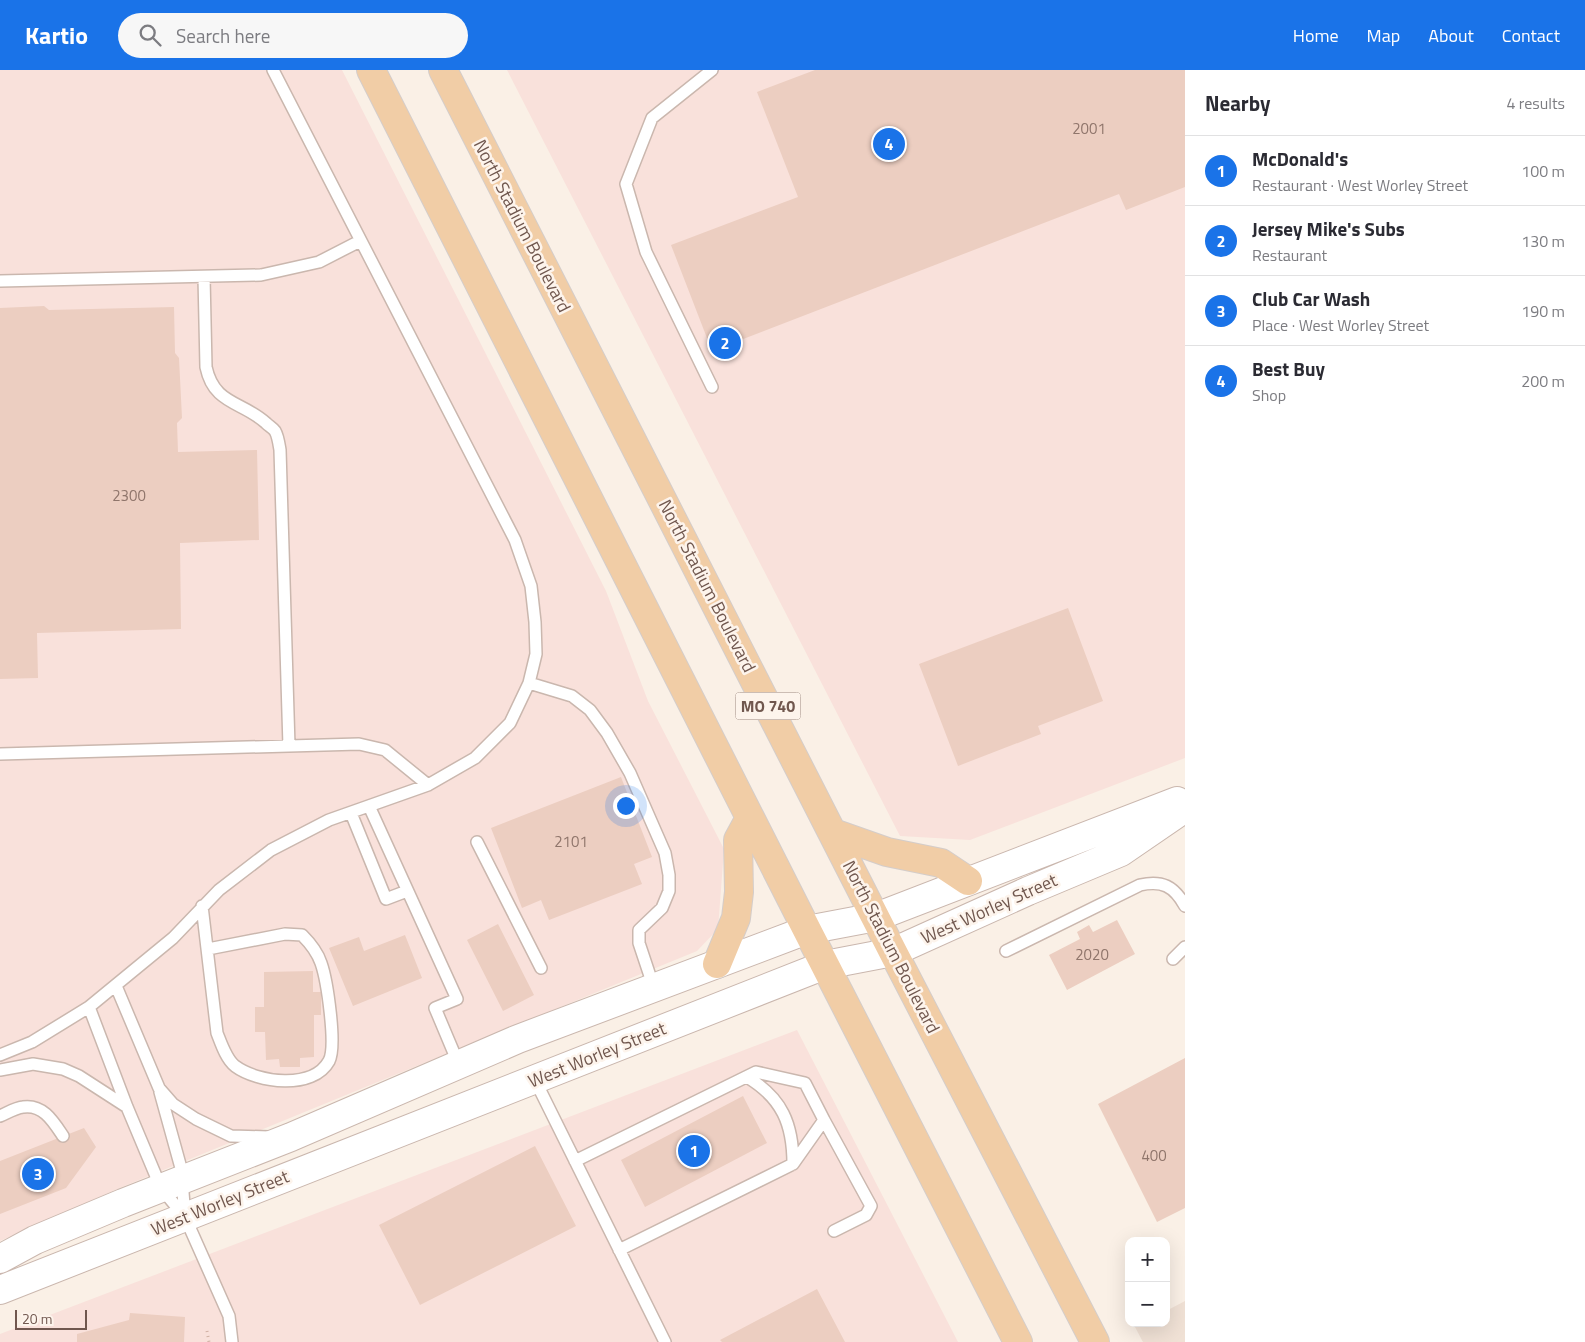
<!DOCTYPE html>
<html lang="en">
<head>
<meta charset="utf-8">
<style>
  body { margin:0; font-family:"Titillium Web",sans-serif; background:#f7f7f7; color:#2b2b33 }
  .controls { position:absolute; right:15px; bottom:15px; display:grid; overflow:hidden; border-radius:10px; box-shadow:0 5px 20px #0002 }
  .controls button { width:45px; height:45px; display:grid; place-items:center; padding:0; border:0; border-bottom:1px solid #e1e1e2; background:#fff; color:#2b2b33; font:25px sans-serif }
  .scale { position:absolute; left:15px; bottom:12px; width:72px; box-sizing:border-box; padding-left:5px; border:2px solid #70574e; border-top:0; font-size:14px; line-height:18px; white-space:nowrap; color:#70574e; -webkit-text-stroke:4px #fdf4ec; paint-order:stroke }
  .you { position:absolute; left:625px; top:735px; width:18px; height:18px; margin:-12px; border:4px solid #fff; border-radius:50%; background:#1a73e8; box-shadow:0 0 0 8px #1a73e833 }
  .badge { display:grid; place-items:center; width:32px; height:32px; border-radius:50%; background:#1a73e8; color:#fff; font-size:16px; font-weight:700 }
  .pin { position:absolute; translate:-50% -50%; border:2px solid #fff; box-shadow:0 1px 5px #0006 }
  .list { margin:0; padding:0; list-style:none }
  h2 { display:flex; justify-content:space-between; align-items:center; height:65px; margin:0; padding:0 20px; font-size:21px }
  h2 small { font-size:16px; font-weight:400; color:#7c7c81 }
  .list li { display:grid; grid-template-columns:32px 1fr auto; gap:15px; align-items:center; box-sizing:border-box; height:70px; padding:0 20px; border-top:1px solid #e1e1e2 }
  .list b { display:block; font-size:19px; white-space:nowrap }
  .list p { margin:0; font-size:16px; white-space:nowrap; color:#7c7c81 }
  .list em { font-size:16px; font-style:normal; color:#7c7c81 }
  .icon { flex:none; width:28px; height:28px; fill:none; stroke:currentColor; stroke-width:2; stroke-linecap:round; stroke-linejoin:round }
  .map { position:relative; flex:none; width:1185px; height:1272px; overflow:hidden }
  header { display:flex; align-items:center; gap:30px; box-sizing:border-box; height:70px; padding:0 25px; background:#1a73e8; color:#fff }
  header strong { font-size:24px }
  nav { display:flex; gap:28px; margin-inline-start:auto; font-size:18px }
  .search { width:350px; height:45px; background:#f7f7f7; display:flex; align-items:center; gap:12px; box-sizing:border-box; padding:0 18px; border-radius:28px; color:#7c7c81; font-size:19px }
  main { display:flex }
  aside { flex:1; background:#fff }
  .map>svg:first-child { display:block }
  .residential { fill:#f0e1d5 }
  .commercial { fill:#f9e1db }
  .building { fill:#eccec1 }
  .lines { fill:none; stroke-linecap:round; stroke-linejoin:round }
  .service-casing { stroke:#cab7ae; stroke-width:14 }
  .tertiary-casing { stroke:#cab7ae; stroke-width:30 }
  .primary-casing { stroke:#d4cdca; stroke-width:30 }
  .path { stroke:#d1b1a4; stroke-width:3; stroke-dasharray:1 4; stroke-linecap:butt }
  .service { stroke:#fff; stroke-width:11 }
  .tertiary { stroke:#fff; stroke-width:28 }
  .primary { stroke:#f1cda6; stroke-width:28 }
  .labels { text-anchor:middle; stroke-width:5; stroke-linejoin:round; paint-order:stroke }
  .number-label { font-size:15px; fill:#8f756b }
  .shield { fill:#fdf4ec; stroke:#9a867d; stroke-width:1 }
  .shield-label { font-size:16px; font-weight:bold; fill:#70574e }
  .street-label { font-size:18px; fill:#70574e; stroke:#fdf4ec }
</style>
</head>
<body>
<header>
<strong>Kartio</strong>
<div class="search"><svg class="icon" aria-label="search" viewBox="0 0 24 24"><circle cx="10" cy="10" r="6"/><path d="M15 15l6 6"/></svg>Search here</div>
<nav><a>Home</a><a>Map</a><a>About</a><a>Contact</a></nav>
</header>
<main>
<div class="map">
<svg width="1185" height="1272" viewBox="0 0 1185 1272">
  <rect width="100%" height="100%" fill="#faf0e6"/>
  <!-- residential -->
  <path class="residential" d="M1185,1231v41h-42l-8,-15 8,-4h23v-12z"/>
  <!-- commercial -->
  <path class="commercial" d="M0,0h342l264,521 42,110 76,148 -6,80 -21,22 -575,236 -122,54z
    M507,0h678v688l-215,82 -70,-4z
    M797,960l161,312h-958v-8z"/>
  <!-- building -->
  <path class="building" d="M815,0h370v117l-59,23 -7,-16 -407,157 -41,-106 127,-48 -41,-105z
    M44,236l5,4 125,-3 1,46 4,5 3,60 -5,5 1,29 79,-2 2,90 -79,3 1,86 -144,4 1,45 -38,1v-371z
    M1068,538l35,93 -65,25 3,8 -83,32 -39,-102z
    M621,707l31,80 -18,7 8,20 -93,36 -8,-20 -19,8 -31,-80z
    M1117,850l18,34 -68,36 -18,-35 31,-16 -3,-7 12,-7 4,7z
    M498,854l36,71 -31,16 -36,-71z
    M405,865l17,43 -69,28 -24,-58 30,-11 5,14z
    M313,901v21h8v23h-7v42l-14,1v9h-20l-1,-8 -13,1 -1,-28h-10v-25h9v-35z
    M1185,988v150l-28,14 -59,-118z
    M743,1026l24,47 -122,64 -24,-47z
    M84,1058l12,19 -30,41 -66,26v-53z
    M535,1076l41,80 -156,79 -41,-80z
    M817,1219l28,53h-123l-2,-2z
    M130,1243l55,4 -1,25h-107v-8l52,-14z"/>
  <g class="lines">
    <!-- service casing -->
    <g class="service-casing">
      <path id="service" d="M204,207l2,90c8,38 36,34 60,56 3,3 7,5 9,8 3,5 4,13 5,19l9,296
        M0,211l261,-6 58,-13 41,-21
        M712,317l-66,-135 -20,-68 26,-66 60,-48
        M529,613l43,13 18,14 17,23 23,40 35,80 4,22v16l-7,17 -23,22v13l15,45
        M0,684l359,-10 26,6 43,35
        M369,736l88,193 -22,9 24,57
        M351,743l35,86 21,-8
        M477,772l64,126
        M202,836l15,127c4,10 9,26 18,33 23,17 78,24 94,-5 8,-15 -2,-81 -8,-98 -4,-12 -11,-20 -19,-28l-17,-1 -77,15
        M1006,881l134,-66c22,-5 34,1 45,21
        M1173,889l12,-12
        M116,916l43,102 14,16 23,15 35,17 38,1
        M89,937l38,100 34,81 24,29 44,99 3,26
        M0,985l32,-13 57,-35 84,-69 46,-48 52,-40 58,-30 99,-35 47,-27 35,-35 19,-40 7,-29 -1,-32 -4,-36 -16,-46 -242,-470
        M0,1000l33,-6 30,5 16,7 48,31
        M747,1007c35,21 46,47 46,87
        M535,1010l130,262
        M160,1022l21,76 4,49
        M0,1046c7,-3 15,-8 23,-9 20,-3 30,14 40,29
        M824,1050l47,86 -5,9 -32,16
        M575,1091l181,-89 49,11 19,37 -31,44 -174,86"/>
    </g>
    <!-- tertiary casing -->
    <g class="tertiary-casing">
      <path id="tertiary" d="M0,1189l35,-19 88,-37 168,-66 227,-98 289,-109 69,-13 301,-116
        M0,1220l825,-325 68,-13 135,-61 93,-39 64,-44"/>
    </g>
    <!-- primary casing -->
    <g class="primary-casing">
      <path id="primary" d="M371,0l436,860 211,412
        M443,0l450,882 202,390
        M833,763l54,19 54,11 27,18
        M717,894l19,-46 3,-26 -1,-52 12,-22"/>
    </g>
    <!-- path -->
    <path class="path" d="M207,1261l2,11"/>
    <!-- service -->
    <use href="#service" class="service"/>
    <!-- tertiary -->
    <use href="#tertiary" class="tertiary"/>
    <!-- primary -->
    <use href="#primary" class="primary"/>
  </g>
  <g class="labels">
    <!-- number labels -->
    <g class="number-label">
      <text x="1089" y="64">2001</text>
      <text x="129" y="431">2300</text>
      <text x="571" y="777">2101</text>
      <text x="1092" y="890">2020</text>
      <text x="1154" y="1091">400</text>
    </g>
    <!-- shield labels -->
    <rect class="shield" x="735.5" y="622.5" width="65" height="27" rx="4"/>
    <g class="shield-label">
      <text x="768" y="642">MO 740</text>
    </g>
    <!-- street labels -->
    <g class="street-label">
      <text transform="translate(522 156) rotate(63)" y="6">North Stadium Boulevard</text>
      <text transform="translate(707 516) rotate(63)" y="6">North Stadium Boulevard</text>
      <text transform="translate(989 839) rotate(-24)" y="6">West Worley Street</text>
      <text transform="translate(891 877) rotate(63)" y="6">North Stadium Boulevard</text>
      <text transform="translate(597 985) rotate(-22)" y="6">West Worley Street</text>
      <text transform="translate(220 1133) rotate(-22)" y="6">West Worley Street</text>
    </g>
  </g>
</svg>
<div class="controls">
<button>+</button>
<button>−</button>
</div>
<div class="scale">20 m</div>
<div class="you"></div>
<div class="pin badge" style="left:694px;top:1081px">1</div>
<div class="pin badge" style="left:725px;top:273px">2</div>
<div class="pin badge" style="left:38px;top:1104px">3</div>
<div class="pin badge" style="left:889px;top:74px">4</div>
</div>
<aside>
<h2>Nearby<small>4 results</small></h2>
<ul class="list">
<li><span class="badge">1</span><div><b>McDonald's</b><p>Restaurant · West Worley Street</p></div><em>100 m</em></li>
<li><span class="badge">2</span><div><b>Jersey Mike's Subs</b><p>Restaurant</p></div><em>130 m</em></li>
<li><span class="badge">3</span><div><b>Club Car Wash</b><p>Place · West Worley Street</p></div><em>190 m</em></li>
<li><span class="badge">4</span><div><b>Best Buy</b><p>Shop</p></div><em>200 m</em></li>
</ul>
</aside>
</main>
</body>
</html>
